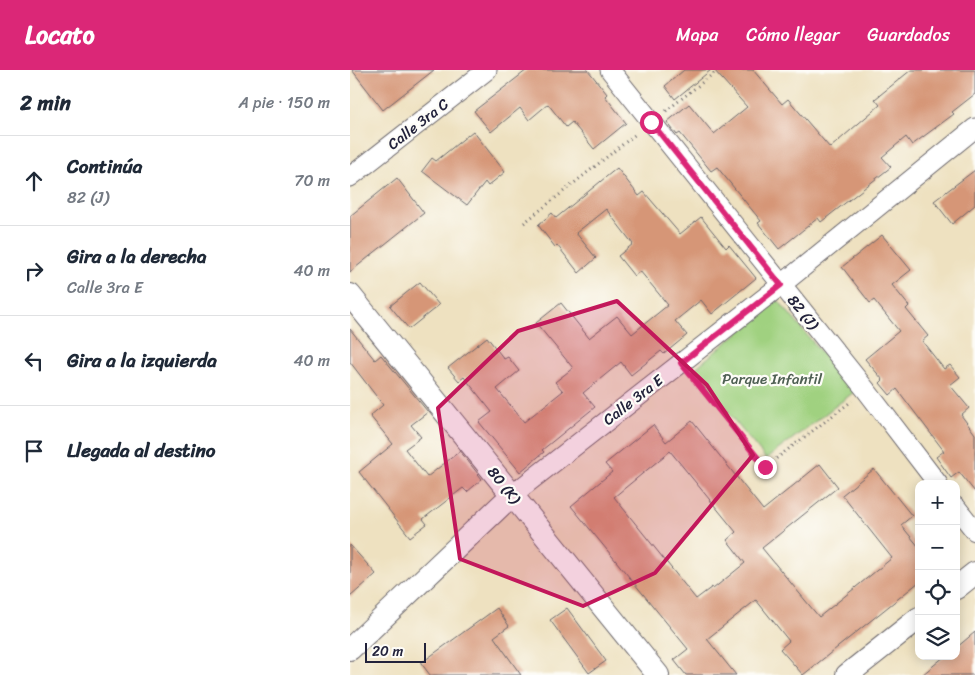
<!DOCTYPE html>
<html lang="es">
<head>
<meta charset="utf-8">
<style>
  body { margin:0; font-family:Sriracha,sans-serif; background:#f2f2f3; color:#1f2937 }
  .controls { position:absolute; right:15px; bottom:15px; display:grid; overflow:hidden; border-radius:10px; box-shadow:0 2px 12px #0003 }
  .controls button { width:45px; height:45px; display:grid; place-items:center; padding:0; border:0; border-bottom:1px solid #e0e1e3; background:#fff; color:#1f2937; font:25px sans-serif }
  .scale { position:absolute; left:15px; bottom:12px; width:61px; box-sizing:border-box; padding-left:5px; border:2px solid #22223b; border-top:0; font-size:14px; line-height:18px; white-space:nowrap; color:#22223b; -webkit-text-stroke:4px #fdfcf7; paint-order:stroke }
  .stop { position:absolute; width:15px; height:15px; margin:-11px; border:4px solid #db2777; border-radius:50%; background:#fff }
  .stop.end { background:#db2777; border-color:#fff; box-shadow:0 1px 5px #0008 }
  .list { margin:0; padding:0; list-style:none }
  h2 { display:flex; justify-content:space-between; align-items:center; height:65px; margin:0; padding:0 20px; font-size:21px }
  h2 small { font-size:16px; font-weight:400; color:#747a83 }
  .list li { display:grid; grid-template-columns:32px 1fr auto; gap:15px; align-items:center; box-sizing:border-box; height:90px; padding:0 20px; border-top:1px solid #e0e1e3 }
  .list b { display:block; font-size:19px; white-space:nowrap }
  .list p { margin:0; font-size:16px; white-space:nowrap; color:#747a83 }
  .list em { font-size:16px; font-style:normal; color:#747a83 }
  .icon { flex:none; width:28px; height:28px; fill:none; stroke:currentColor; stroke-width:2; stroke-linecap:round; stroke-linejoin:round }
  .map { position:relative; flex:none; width:625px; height:605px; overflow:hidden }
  header { display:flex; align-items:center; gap:30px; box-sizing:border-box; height:70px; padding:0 25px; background:#db2777; color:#fff }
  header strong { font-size:24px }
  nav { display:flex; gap:28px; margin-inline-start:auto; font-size:18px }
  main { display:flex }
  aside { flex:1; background:#fff }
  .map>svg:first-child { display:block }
  .green { fill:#a0d180; stroke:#617a5e }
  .building { fill:#d69677; fill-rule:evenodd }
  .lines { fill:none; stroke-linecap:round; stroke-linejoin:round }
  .minor-casing { stroke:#69656a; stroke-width:21 }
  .tertiary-casing { stroke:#69656a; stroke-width:24 }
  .path { stroke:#69656a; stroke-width:3; stroke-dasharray:1 4; stroke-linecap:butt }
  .minor { stroke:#fff; stroke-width:19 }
  .tertiary { stroke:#fff; stroke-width:22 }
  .route { stroke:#db2777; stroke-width:6 }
  .marked { fill:#c2185b; fill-opacity:0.2; stroke:#c2185b; stroke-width:4; stroke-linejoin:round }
  .labels { text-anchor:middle; stroke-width:4.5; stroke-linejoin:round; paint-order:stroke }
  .street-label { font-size:15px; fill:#22223b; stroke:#fdfcf7 }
  .park-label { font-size:15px; fill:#4e5f53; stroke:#fdfcf7 }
</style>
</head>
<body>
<header>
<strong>Locato</strong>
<nav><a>Mapa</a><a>Cómo llegar</a><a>Guardados</a></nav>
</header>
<main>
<aside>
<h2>2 min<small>A pie · 150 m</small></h2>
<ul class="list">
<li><svg class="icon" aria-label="ahead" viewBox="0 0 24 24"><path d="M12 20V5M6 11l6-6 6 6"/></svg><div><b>Continúa</b><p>82 (J)</p></div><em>70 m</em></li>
<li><svg class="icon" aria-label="right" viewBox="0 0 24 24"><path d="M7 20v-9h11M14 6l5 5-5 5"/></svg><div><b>Gira a la derecha</b><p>Calle 3ra E</p></div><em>40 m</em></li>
<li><svg class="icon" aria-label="left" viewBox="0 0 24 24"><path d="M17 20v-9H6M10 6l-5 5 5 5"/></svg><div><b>Gira a la izquierda</b></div><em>40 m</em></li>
<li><svg class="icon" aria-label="arrive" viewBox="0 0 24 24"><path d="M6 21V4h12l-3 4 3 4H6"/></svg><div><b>Llegada al destino</b></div></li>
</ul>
</aside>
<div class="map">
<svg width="625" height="605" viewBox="0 0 625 605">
  <rect width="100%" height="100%" fill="#fdfcf7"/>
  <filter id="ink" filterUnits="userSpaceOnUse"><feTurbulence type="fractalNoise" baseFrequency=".02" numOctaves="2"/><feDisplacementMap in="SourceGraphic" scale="10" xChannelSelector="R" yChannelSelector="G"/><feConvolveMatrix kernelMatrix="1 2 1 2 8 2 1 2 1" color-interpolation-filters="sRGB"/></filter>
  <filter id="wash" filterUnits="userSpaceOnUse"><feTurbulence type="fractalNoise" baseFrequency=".0096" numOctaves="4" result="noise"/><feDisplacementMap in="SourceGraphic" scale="20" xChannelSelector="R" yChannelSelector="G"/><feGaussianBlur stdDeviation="1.12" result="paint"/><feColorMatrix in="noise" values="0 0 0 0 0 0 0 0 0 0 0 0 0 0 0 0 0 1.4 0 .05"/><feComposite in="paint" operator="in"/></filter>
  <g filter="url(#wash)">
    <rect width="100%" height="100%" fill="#eee1c0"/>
    <!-- green -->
    <path class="green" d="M428,230l76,92 -88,67 -73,-89z"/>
    <g id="blocks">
      <!-- building -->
      <path class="building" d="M2,0h82l-51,40z
        M177,0h61l19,24 -2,2 21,27 -32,26 -22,-27 -6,5 -18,-23 -19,16 -9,-12 -29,24 -17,-21z
        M334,0h27l-36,29 -10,-13z
        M364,0h39l29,34 6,-5 42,49 50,-43 -5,-6 36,-29h64v24l-23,18 2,2 -42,31 -6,-8 -24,20 9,10 -70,55 -3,-4 -39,31 -21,-26 3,-2 -44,-54 -6,4 -31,-38 -3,2 -10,-13 22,-18 25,30 33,-27z
        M123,61l32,41 -17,14 -3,-4 -18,23 -45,-34 10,-13 4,3z
        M267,98l22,28 5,-4 36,42 21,-17 25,31 3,-3 27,33 -44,36 -11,-14 -26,21 12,14 -23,19 -3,-3 -30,24 -10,-13 -38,31 12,14 -53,43 2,2 -24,20 -41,-50 13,-10 -28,-35 -5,4 -11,-13 39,-31 17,22 4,-2 11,14 -22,18 27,33 39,-31 -8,-9 18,-14 -37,-45 25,-20 28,35 28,-22 15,18 36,-29 -28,-34 -6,5 -16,-20 15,-12 -27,-35 -30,24 20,25 -17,15 -22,-28 -2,2 -17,-22 14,-12 4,5z
        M625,100v35l-23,19 -18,-23z
        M47,108l27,35 -74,59v-56z
        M532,165l29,35 -19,15 17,21 -3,3 22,27 -6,5 22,28 6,-4 10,12 -10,8 19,23 -8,7 14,19v58l-16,-20 -8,6 -15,-21 8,-6 -47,-62 -7,6 -10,-12 3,-3 -18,-21 34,-28 -25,-31 -4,3 -28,-36z
        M70,212l19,23 -30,24 -19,-23z
        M0,259l25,31 6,-5 47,57 -17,13 10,12 -16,12 22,28 33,-26 22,28 -15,13 -4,-4 -40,31 4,5 -17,13 -51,-65 34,-28 -23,-28 13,-11 -33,-43z
        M342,351l71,89 57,-46 18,23 -76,61 57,69 73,-59 -50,-63 32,-26 38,47 -11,9 18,22v35l-116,93 -23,-26 9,-8 -33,-41 -49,39 29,36h-50l-12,-15 14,-11 -117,-143 41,-34 -7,-8 48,-39 13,17zM320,381l66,81 -9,8 18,23 -32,26 -1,-2 -16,12 -82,-102z
        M0,475l26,29 -26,23z
        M147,538l12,18 -15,11 27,38h-91l-9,-12z
        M217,538l39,53 -17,12 -39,-53z
        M625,562v43h-53l23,-19h11v-8z"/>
    </g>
  </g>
  <g filter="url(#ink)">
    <use href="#blocks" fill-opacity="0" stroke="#69656a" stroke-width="1"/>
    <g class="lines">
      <!-- minor casing -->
      <g class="minor-casing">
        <path id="minor" d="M260,0l256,320 72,94
          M0,107l137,-107
          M162,425l269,-210 194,-157
          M606,437l19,24"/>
      </g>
      <!-- tertiary casing -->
      <g class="tertiary-casing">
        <path id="tertiary" d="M0,225l308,380
          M606,518l19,-15
          M0,579l162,-154
          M497,605l72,-57"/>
      </g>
      <!-- path -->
      <path class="path" d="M316,41l52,-41
        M174,153l113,-90
        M342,307l73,90 87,-66"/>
      <!-- minor -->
      <use href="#minor" class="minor"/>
      <!-- tertiary -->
      <use href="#tertiary" class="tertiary"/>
    </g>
  </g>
  <g class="lines" filter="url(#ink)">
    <!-- route -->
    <path class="route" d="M301,52l130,163 -100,78 84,104"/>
  </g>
  <!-- marked area -->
  <path class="marked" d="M267,231l90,84 46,70 -98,118 -72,33 -123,-47 -22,-151 80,-77z"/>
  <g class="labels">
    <!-- street labels -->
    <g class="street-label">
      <text transform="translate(68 54) rotate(-38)" y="5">Calle 3ra C</text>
      <text transform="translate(453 242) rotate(51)" y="5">82 (J)</text>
      <text transform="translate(283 330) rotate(-38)" y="5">Calle 3ra E</text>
      <text transform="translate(154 415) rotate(51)" y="5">80 (K)</text>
    </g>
    <!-- park labels -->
    <g class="park-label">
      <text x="422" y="314">Parque Infantil</text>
    </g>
  </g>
</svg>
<div class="controls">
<button>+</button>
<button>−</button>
<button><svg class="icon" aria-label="locate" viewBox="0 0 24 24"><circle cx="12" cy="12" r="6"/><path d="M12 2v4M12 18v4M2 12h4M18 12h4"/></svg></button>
<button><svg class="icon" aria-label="layers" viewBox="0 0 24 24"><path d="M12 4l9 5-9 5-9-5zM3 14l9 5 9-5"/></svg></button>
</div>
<div class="scale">20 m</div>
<div class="stop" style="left:301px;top:52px"></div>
<div class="stop end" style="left:415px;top:397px"></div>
</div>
</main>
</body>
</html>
